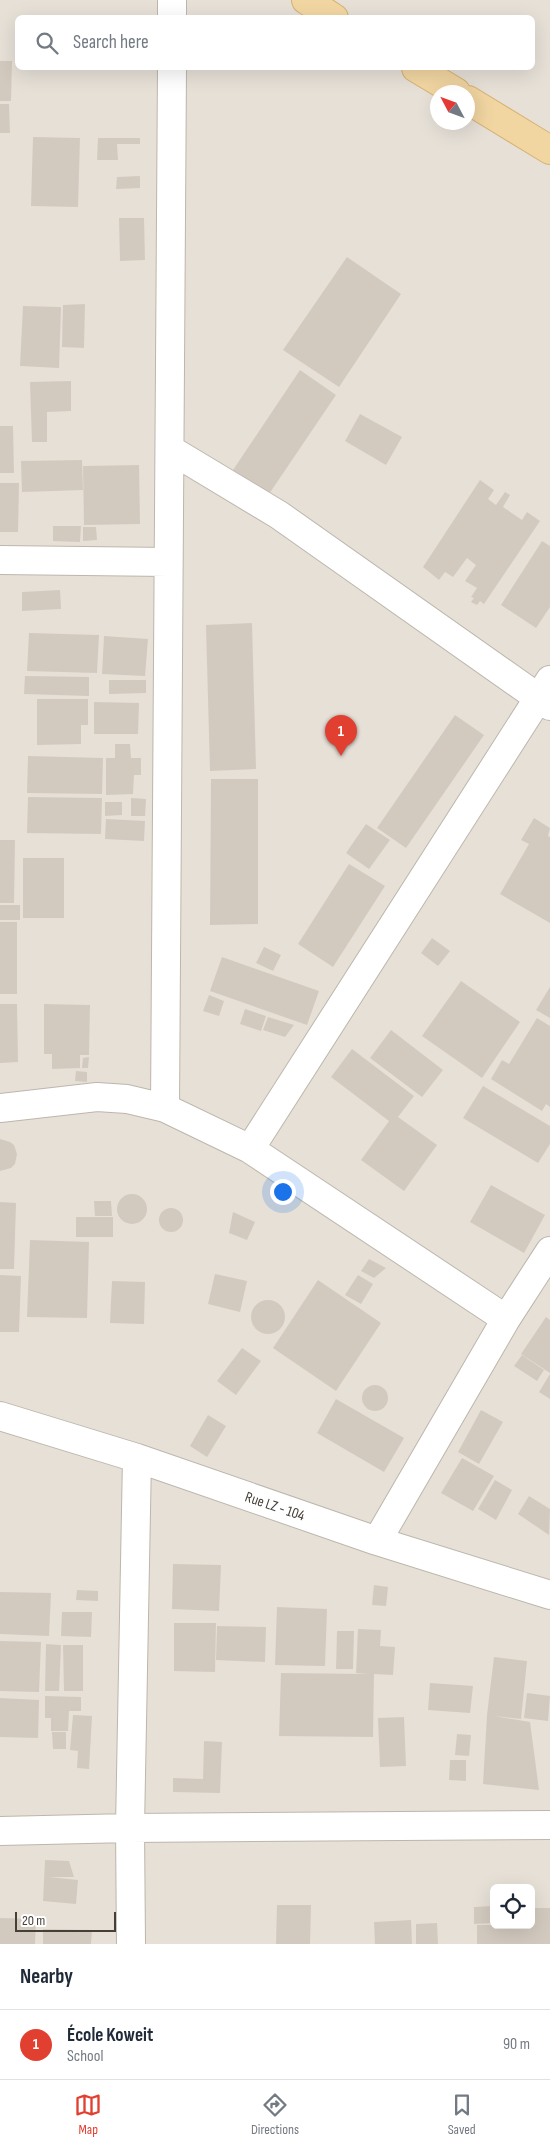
<!DOCTYPE html>
<html lang="en">
<head>
<meta charset="utf-8">
<style>
  body { margin:0; font-family:"Sofia Sans Condensed",sans-serif; background:#f6f6f7; color:#1f2937 }
  .controls { position:absolute; right:15px; bottom:15px; display:grid; overflow:hidden; border-radius:8px; box-shadow:0 5px 20px #0002 }
  .controls button { width:45px; height:45px; display:grid; place-items:center; padding:0; border:0; border-bottom:1px solid #e0e1e3; background:#fff; color:#1f2937; font:25px sans-serif }
  .compass { position:absolute; left:430px; top:85px; width:45px; height:45px; border-radius:50%; background:#fff; box-shadow:0 5px 20px #0002; rotate:311deg }
  .scale { position:absolute; left:15px; bottom:12px; width:101px; box-sizing:border-box; padding-left:5px; border:2px solid #453f38; border-top:0; font-size:14px; line-height:18px; white-space:nowrap; color:#453f38; -webkit-text-stroke:4px #fff; paint-order:stroke }
  .you { position:absolute; left:282px; top:1191px; width:18px; height:18px; margin:-12px; border:4px solid #fff; border-radius:50%; background:#1a73e8; box-shadow:0 0 0 8px #1a73e833 }
  .badge { display:grid; place-items:center; width:32px; height:32px; border-radius:50%; background:#e14031; color:#fff; font-size:16px; font-weight:700 }
  .pin { position:absolute; translate:-50% -41px; filter:drop-shadow(0 1px 2px #0008) }
  .pin::after { content:''; position:absolute; top:26px; width:18px; height:15px; background:inherit; clip-path:polygon(0 0,100% 0,50% 100%) }
  .list { margin:0; padding:0; list-style:none }
  h2 { display:flex; justify-content:space-between; align-items:center; height:65px; margin:0; padding:0 20px; font-size:21px }
  h2 small { font-size:16px; font-weight:400; color:#747a83 }
  .list li { display:grid; grid-template-columns:32px 1fr auto; gap:15px; align-items:center; box-sizing:border-box; height:70px; padding:0 20px; border-top:1px solid #e0e1e3 }
  .list b { display:block; font-size:19px; white-space:nowrap }
  .list p { margin:0; font-size:16px; white-space:nowrap; color:#747a83 }
  .list em { font-size:16px; font-style:normal; color:#747a83 }
  .icon { flex:none; width:28px; height:28px; fill:none; stroke:currentColor; stroke-width:2; stroke-linecap:round; stroke-linejoin:round }
  .map { position:relative; flex:none; width:550px; height:1944px; overflow:hidden }
  .search { position:absolute; background:#fff; box-shadow:0 5px 20px #0002; left:15px; right:15px; top:15px; height:55px; display:flex; align-items:center; gap:12px; box-sizing:border-box; padding:0 18px; border-radius:8px; color:#747a83; font-size:19px }
  .sheet { height:135px; background:#fff }
  nav { display:flex; justify-content:space-around; align-items:center; box-sizing:border-box; height:70px; border-top:1px solid #e0e1e3; background:#fff; font-size:14px; color:#747a83 }
  nav a { display:grid; justify-items:center; gap:2px }
  nav .on { color:#e14031 }
  .map>svg:first-child { display:block }
  .residential { fill:#e6e0d7; fill-rule:evenodd }
  .building { fill:#d3cabf }
  .lines { fill:none; stroke-linecap:round; stroke-linejoin:round }
  .minor-casing { stroke:#bdb6ac; stroke-width:30 }
  .primary-casing { stroke:#d6b173; stroke-width:30 }
  .minor { stroke:#fff; stroke-width:28 }
  .primary { stroke:#f2d6a2; stroke-width:28 }
  .labels { text-anchor:middle; stroke-width:5; stroke-linejoin:round; paint-order:stroke }
  .street-label { font-size:15px; fill:#453f38; stroke:#fff }
</style>
</head>
<body>
<div class="map">
<svg width="550" height="1944" viewBox="0 0 550 1944">
  <rect width="100%" height="100%" fill="#f2efe9"/>
  <!-- residential -->
  <path class="residential" d="M0,0h550v1944h-550zM18,18h514v50h-514zM438,92h30v30h-30zM494,1888h37v37h-37z"/>
  <!-- building -->
  <path class="building" d="M0,61h12l-1,40h-11z
    M0,104h9l1,29h-10z
    M33,137l47,1 -2,69 -47,-1z
    M98,138h42v6h-23l1,16h-21z
    M140,176v12l-24,1 1,-12z
    M119,218h25l1,42 -25,1z
    M347,257l54,37 -62,93 -56,-37z
    M85,304l-1,44 -22,-1 1,-42z
    M23,306l38,1 -2,61 -39,-2z
    M300,370l36,25 -69,102 -36,-24z
    M71,381v30l-24,1v30h-15l-2,-60z
    M360,414l42,23 -16,28 -41,-24z
    M0,426h13l1,47h-14z
    M82,460l1,30 -61,2 -1,-31z
    M139,465l1,59 -56,1 -1,-59z
    M480,480l14,10 -6,9 8,6 9,-13 5,3 -7,12 19,13 5,-8 13,9 -56,83 -4,-3 -3,4 -6,-3 3,-4 -3,-1 6,-9 -12,-7 11,-16 -9,-7 -14,19 -8,-5 -6,8 -16,-13z
    M0,483h19l-1,49h-18z
    M53,526h28l-1,16 -27,-1z
    M83,527h13l1,13 -14,1z
    M542,541l8,5v61l-14,21 -35,-23z
    M60,590l1,19 -39,2v-19z
    M252,623l4,146 -46,2 -4,-146z
    M29,633l70,2 -2,38 -70,-2z
    M104,636l44,3 -3,37 -43,-2z
    M25,676l64,1v19l-65,-2z
    M109,680h37v13l-37,1z
    M37,699h51v26h-7v19l-44,1z
    M94,702l45,1 -1,31h-44z
    M455,715l29,20 -78,113 -29,-20z
    M115,744h15l1,14h10v17h-7l-1,19 -27,1v-37h9z
    M28,756l75,2 -1,36 -75,-1z
    M211,779h47v145l-48,1z
    M28,797l74,1 -1,36 -74,-1z
    M131,798l15,1 -1,17h-14z
    M105,802h17v13l-17,1z
    M534,818l16,10 -2,8 2,1v86l-50,-29 29,-50 -8,-4z
    M106,819l39,2 -1,20 -39,-2z
    M366,824l24,16 -21,29 -23,-16z
    M0,840h15l-1,63h-14z
    M23,858h41v60h-41z
    M349,864l36,22 -52,81 -35,-23z
    M0,905h20v15h-20z
    M0,922h17v72h-17z
    M432,938l18,13 -12,15 -17,-13z
    M264,947l17,8 -8,16 -17,-8z
    M222,957l97,34 -12,34 -97,-34z
    M461,981l59,41 -38,56 -60,-42z
    M550,987v31l-14,-8z
    M209,995l15,6 -5,15 -16,-5z
    M0,1004h17l1,58 -18,1z
    M44,1004l46,1 -1,50h-9v13l-28,1v-15h-8z
    M245,1009l21,7 -5,15 -21,-7z
    M268,1017l26,8 -9,12 -22,-7z
    M537,1018l13,8v81l-4,-3 -4,7 -51,-32 11,-19 7,4z
    M391,1030l52,40 -21,27 -52,-39z
    M352,1049l62,47 -16,21 39,28 -33,46 -43,-31 28,-39 -58,-44z
    M89,1057l-1,11h-6l1,-10z
    M76,1071l11,1v10l-12,-1z
    M483,1086l67,40v18l-12,19 -75,-45z
    M0,1139l10,3 4,3 3,9 -2,10 -4,4 -11,3z
    M491,1185l54,30 -21,38 -54,-31z
    M117 1209a15 15 0 1 1 30 0a15 15 0 1 1-30 0Z
    M94,1201h17l1,15h-17z
    M0,1202l16,1 -2,66h-14z
    M159 1220a12 12 0 1 1 24 0a12 12 0 1 1-24 0Z
    M233,1212l22,10 -8,18 -18,-7z
    M76,1217h37v20h-37z
    M30,1240l59,2 -2,76 -60,-1z
    M369,1259l17,9 -12,10 -13,-7z
    M215,1274l32,7 -7,31 -32,-8z
    M0,1275l21,1 -2,56h-19z
    M358,1275l15,9 -12,20 -16,-9z
    M318,1280l63,43 -45,68 -63,-43z
    M112,1281l33,1 -1,42 -34,-1z
    M251 1317a17 17 0 1 1 34 0a17 17 0 1 1-34 0Z
    M546,1317l4,3v53l-29,-19z
    M242,1348l19,13 -25,34 -19,-14z
    M522,1355l22,15 -7,11 -23,-15z
    M550,1374v25l-11,-7z
    M362 1398a13 13 0 1 1 26 0a13 13 0 1 1-26 0Z
    M336,1399l68,39 -20,34 -67,-39z
    M481,1410l22,12 -24,42 -21,-12z
    M208,1415l18,11 -19,31 -17,-11z
    M462,1458l32,18 -21,35 -32,-18z
    M495,1480l17,10 -16,30 -18,-11z
    M529,1496l21,13 -1,26 -31,-21z
    M173,1564l48,1 -2,46 -47,-2z
    M374,1585l14,2 -2,19 -14,-1z
    M77,1590l21,1v10l-22,-1z
    M0,1592l51,1 -2,43 -49,-2z
    M277,1607l50,2 -2,57 -50,-1z
    M62,1612h30l-1,25 -30,-1z
    M174,1623h42l-1,49 -41,-1z
    M217,1626l49,1 -1,35 -49,-2z
    M358,1629l23,1 -1,16 15,1 -2,28 -19,-1 -1,63 -94,-1 2,-63 87,1 -12,-1z
    M337,1631h17l-1,38h-17z
    M0,1641l41,1 -2,50 -39,-1z
    M46,1644l15,1 -2,46h-14z
    M63,1645h20v46h-19z
    M494,1657l33,4 -6,58 -27,-3 36,6 9,68 -56,-6 4,-69z
    M430,1683l43,3 -3,27 -42,-3z
    M527,1693l23,3 -2,25 -24,-3z
    M45,1696l36,1v14h-12l-1,20h-17v-13h-6z
    M0,1698l39,2 -1,38 -38,-1z
    M73,1715l19,1 -3,53 -12,-1 1,-17 -8,-1z
    M404,1717l2,49 -26,1 -2,-49z
    M52,1732h14v17h-13z
    M457,1734l14,1 -2,21 -14,-1z
    M204,1741l18,1 -2,51 -47,-1v-14l30,1z
    M450,1760h16v21l-17,-1z
    M45,1860l24,1 5,16h-25l29,3 -2,24 -33,-3z
    M277,1905h34l-1,39h-34z
    M494,1906v17l-20,1v-17z
    M531,1908h19v36h-73v-19h54z
    M0,1918l36,1 -1,25h-35z
    M411,1920l1,24h-37l-1,-22z
    M437,1923l1,21h-22v-20z
    M43,1929l49,1 -1,14h-48z"/>
  <g class="lines">
    <!-- minor casing -->
    <g class="minor-casing">
      <path id="minor" d="M172,18v-18
        M171,450l108,65 271,191
        M0,560l168,2
        M0,1108l97,-11 30,2 38,9 85,41 256,170
        M165,1108l7,-1040
        M250,1149l300,-469
        M0,1416l137,42 240,83 173,54
        M377,1541l129,-222 44,-68
        M0,1831l130,-3 420,-3
        M131,1944l-1,-116 7,-370"/>
    </g>
    <!-- primary casing -->
    <g class="primary-casing">
      <path id="primary" d="M306,0l28,18
        M416,68l40,24
        M468,100l82,50"/>
    </g>
    <!-- minor -->
    <use href="#minor" class="minor"/>
    <!-- primary -->
    <use href="#primary" class="primary"/>
  </g>
  <g class="labels">
    <!-- street labels -->
    <g class="street-label">
      <text transform="translate(275 1506) rotate(19)" y="5">Rue LZ - 104</text>
    </g>
  </g>
</svg>
<div class="controls">
<button><svg class="icon" aria-label="locate" viewBox="0 0 24 24"><circle cx="12" cy="12" r="6"/><path d="M12 2v4M12 18v4M2 12h4M18 12h4"/></svg></button>
</div>
<svg class="compass" viewBox="-18 -18 36 36"><path d="M0-13l5 13h-10z" fill="#e53935"/><path d="M0 13l5-13h-10z" fill="#747a83"/></svg>
<div class="scale">20 m</div>
<div class="you"></div>
<div class="pin badge" style="left:341px;top:756px">1</div>
<div class="search"><svg class="icon" aria-label="search" viewBox="0 0 24 24"><circle cx="10" cy="10" r="6"/><path d="M15 15l6 6"/></svg>Search here</div>
</div>
<section class="sheet">
<h2>Nearby<small></small></h2>
<ul class="list">
<li><span class="badge">1</span><div><b>École Koweit</b><p>School</p></div><em>90 m</em></li>
</ul>
</section>
<nav>
<a class="on"><svg class="icon" aria-label="map" viewBox="0 0 24 24"><path d="M3 6l6-2 6 2 6-2v14l-6 2-6-2-6 2zM9 4v14M15 6v14"/></svg>Map</a>
<a><svg class="icon" aria-label="directions" viewBox="0 0 24 24"><path d="M12 3l9 9-9 9-9-9zM9 14v-3h6M13 9l2 2-2 2"/></svg>Directions</a>
<a><svg class="icon" aria-label="saved" viewBox="0 0 24 24"><path d="M7 4h10v16l-5-4-5 4z"/></svg>Saved</a>
</nav>
</body>
</html>
